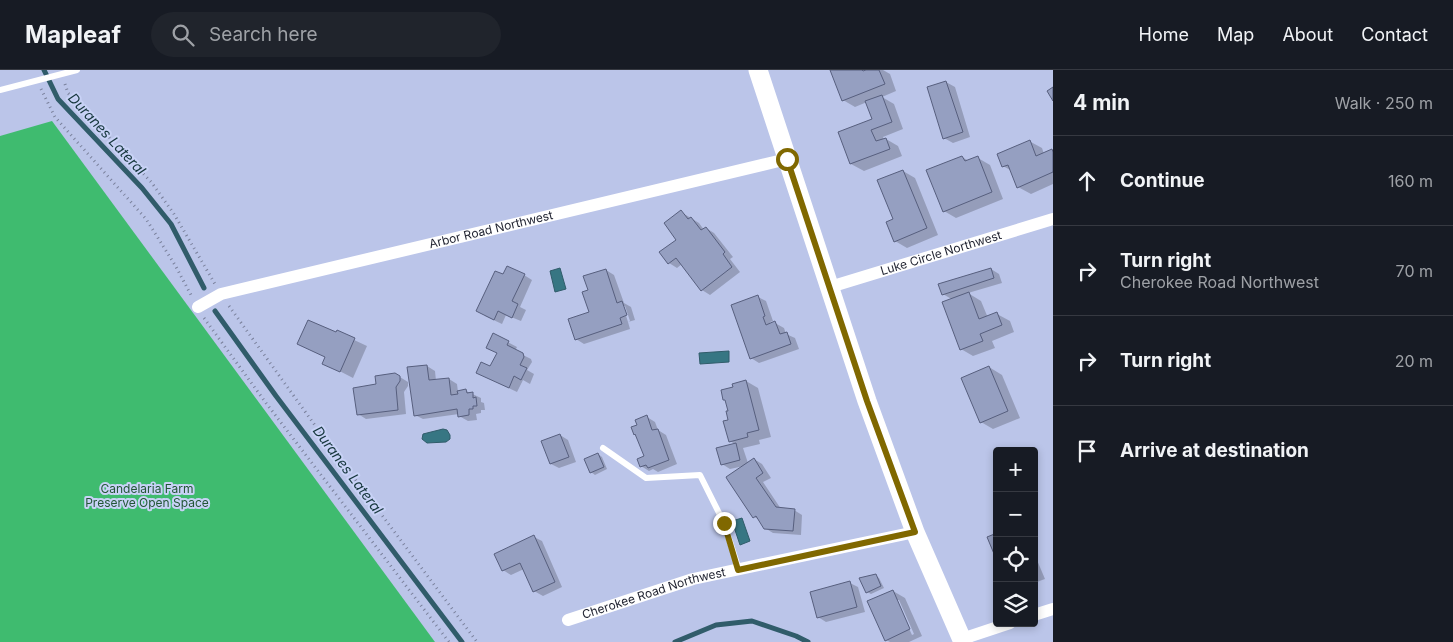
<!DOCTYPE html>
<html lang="en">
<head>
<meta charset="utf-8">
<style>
  body { margin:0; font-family:Inter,sans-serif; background:#20242c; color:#f1f3f6 }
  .controls { position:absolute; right:15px; bottom:15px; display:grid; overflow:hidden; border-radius:5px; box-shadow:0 2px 8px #0003 }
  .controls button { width:45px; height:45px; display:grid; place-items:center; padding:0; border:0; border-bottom:1px solid #363941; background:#171b24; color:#f1f3f6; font:25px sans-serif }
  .stop { position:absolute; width:15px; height:15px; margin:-11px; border:4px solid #806800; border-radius:50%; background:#fff }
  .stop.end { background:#806800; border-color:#fff; box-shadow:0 1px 5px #0008 }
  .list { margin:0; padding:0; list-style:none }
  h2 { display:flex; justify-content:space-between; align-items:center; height:65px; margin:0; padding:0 20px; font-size:21px }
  h2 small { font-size:16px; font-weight:400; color:#9ea1a6 }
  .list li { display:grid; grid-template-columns:32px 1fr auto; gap:15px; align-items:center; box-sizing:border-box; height:90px; padding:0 20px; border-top:1px solid #363941 }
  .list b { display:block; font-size:19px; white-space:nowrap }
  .list p { margin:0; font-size:16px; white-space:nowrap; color:#9ea1a6 }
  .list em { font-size:16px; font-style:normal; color:#9ea1a6 }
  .icon { flex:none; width:28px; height:28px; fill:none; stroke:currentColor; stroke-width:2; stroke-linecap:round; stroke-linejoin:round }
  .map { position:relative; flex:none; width:1053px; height:572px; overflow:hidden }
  header { display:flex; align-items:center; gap:30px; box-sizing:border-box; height:70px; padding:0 25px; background:#171b24; border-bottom:1px solid #363941 }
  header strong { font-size:24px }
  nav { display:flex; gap:28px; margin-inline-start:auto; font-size:18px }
  .search { width:350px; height:45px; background:#20242c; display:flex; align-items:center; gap:12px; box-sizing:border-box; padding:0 18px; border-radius:28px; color:#9ea1a6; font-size:19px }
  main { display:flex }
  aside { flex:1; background:#171b24 }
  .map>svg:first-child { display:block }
  .green { fill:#3fbb6f }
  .water { fill:#377683; stroke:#305c6a }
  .shadow { fill:#0003; fill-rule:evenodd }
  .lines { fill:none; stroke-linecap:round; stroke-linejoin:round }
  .stream { stroke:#305c6a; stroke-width:5 }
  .building { fill:#959fc1; stroke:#575f7e }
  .path { stroke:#7a819c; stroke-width:3; stroke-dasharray:1 4; stroke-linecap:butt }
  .lane { stroke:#fff; stroke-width:6 }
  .street { stroke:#fff; stroke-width:12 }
  .secondary { stroke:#fff; stroke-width:19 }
  .route { stroke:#806800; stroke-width:6 }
  .labels { text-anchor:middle; stroke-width:4; stroke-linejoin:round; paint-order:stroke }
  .street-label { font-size:12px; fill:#1e212f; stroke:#c8d2f6 }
  .park-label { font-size:12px; fill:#235635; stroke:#c8d2f6 }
  .water-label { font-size:14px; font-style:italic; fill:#15363c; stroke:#c8d2f6 }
</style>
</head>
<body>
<header>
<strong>Mapleaf</strong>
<div class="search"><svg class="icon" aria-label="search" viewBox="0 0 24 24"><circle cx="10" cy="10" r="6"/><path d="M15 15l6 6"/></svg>Search here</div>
<nav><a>Home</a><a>Map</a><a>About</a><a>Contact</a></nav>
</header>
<main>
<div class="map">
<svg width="1053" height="572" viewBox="0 0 1053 572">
  <rect width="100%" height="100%" fill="#bbc5e9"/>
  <!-- green -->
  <path class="green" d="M52,51l383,521h-435v-506z"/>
  <!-- water -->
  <path class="water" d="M560,198l6,21 -11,3 -5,-21z
    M729,281v11l-29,2 -1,-11z
    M443,359l4,1 3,5v4l-4,3 -19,1 -5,-4 1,-5z
    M742,448l8,23 -10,4 -8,-24z"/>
  <!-- shadow -->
  <path class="shadow" d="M831,0h52l7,4 6,17 -14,6 12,7 9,25 -20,8 1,3 2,-1 12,7 4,10 -38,15 -13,-7 -11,-31 34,-13 -7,-18 -12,5 -12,-7z
    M946,12l9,5 15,50 -17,6 -9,-5z
    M1029,71l13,7 2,6 8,-4 1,1v33l-22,10 -13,-7 -6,-16 -9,-5z
    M962,87l7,4 9,-3 12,7 13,34 -47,19 -12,-7z
    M903,101l12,7 23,57 -31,13 -12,-7z
    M681,142l18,11 5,7 2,-2 8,5 19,24 -3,2 10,13 -30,23 -8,-5 -20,-26 -5,4 -8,-5 9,-23z
    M991,199l8,5 3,9 -34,10 13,8 7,17 9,-4 13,7 4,11 -22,9 3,7 -22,8 -12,-7 -8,-49 -10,-6z
    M606,200l8,5 10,28 7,4 4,13 -7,2 2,7 -46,15 -8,-5 14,-26v-22zM623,236h2l5,15 -2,1z
    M524,205l8,5 -12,27 6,3 -5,11 -15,-6 -4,9 -17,-8 18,-40z
    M758,227l8,4 7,20 -3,1 1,2 4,-1 9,5 2,6 9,4 4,11 -40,14 -8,-5z
    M337,262l30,14 -14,32 -29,-15 2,-6 -27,-13 37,-10z
    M494,265l23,12 -2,4 16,8 1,3 -5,8 7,4 -4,10 -7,-4 -6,12 -31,-15 12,-24z
    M427,296l8,5 1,10 13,-2 8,5 1,8 8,-1 15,7v4l3,1 1,7h-4v3l-5,1 1,6 -9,1 -9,-5v-2l-36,5 -8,-4z
    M989,297l13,8 18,43 -27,11 -12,-7z
    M395,304l13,8v4l-4,6 2,22 -40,5 -8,-5 19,-28z
    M746,311l12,7 13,49 -12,3 1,4 -17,4 5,15 6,-4 8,5 9,14 -8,4 18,27 13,1 8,5 -1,20 -28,-2 -8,-5 -5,-8 -6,-3 -10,-51 -14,3 -8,-5 13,-20 -5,-3v-21l5,-32z
    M647,347l8,5 3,8 8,5 11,29 -19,8 -5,-3 -4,2 -8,-5 4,-9 -8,-22 -2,-1 3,-9z
    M560,365l8,5 8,22 -17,6 -8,-4z
    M598,384l4,3 5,12 -12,6 -4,-3z
    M534,467l8,4 20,46 -19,9 -9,-5 -10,-22 -13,6 -8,-5z
    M1034,483l11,26 -11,4z
    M875,505l4,3 5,10 -13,6 -4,-2z
    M850,513l8,4 7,25 -39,10 -8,-5z
    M893,521l12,7 17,38 -13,6h-19l-4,-2zM896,530h3l15,34 -2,1z"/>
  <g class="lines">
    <!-- stream -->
    <path class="stream" d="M44,0l14,29 84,89 29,36 33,64
      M215,241l61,85 186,246
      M675,572l41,-17 36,-4 44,15 12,6"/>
  </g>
  <!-- building -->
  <path class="building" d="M830,0h32l1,1 3,-1h13l6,14 -43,17z
    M946,11l17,51 -20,7 -16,-52z
    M1053,17v14l-6,-10z
    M882,25l10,27 -21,8 5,11 10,-3 4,11 -40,15 -12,-32 34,-13 -7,-18z
    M1030,70l6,16 16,-7 1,3v20l-36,16 -9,-23 -6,2 -5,-13z
    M962,86l3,5 13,-5 14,36 -49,20 -17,-42z
    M903,100l24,58 -33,14 -8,-20 7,-3 -16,-39z
    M681,140l7,9 3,-2 10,13 5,-3 19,25 -2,2 9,13 -31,24 -25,-33 -8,6 -9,-12 17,-12 -12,-17z
    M507,196l18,8 -13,27 6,3 -6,14 -14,-7 -4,9 -18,-9 19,-40 8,3z
    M991,198l3,10 -52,17 -4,-11z
    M606,199l11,34 5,-2 5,14 -7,3 2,6 -47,16 -7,-21 21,-7 -7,-20 6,-2 -5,-14z
    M969,222l10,27 18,-7 5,13 -22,9 3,7 -23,9 -18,-48z
    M758,225l7,21 -2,1 3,8 9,-4 5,13 7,-2 4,12 -41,15 -19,-54z
    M308,250l28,12 1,-2 18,8 -15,34 -18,-8 3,-7 -28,-13z
    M493,263l16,8 -2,4 16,8 1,4 -4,8 7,3 -6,12 -7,-4 -5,12 -33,-15 5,-11 9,4 7,-13 -11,-5z
    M427,295l2,15 20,-2 2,17 7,-1 -1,-3 9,-2 1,4 6,-1v6l3,-1 1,9h-4v3h-4v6l-11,2 -1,-8 -43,7 -7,-49z
    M989,296l19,45 -28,12 -19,-45z
    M395,303l5,3v5l-4,6 2,23 -41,5 -4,-27 23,-4 -1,-8z
    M746,310l13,50 -12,3 1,4 -19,5 -6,-21 5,-1 -2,-9h2l-3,-11h-2l-2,-10 12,-3 -1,-3z
    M647,345l5,15 6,-1 11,31 -21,8 -2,-3 -6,2 -3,-8 7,-3 -9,-22 -1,1 -3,-8 6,-2 -2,-5z
    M560,364l9,23 -19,7 -9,-23z
    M736,373l4,17 -19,5 -5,-17z
    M598,383l6,14 -14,6 -6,-14z
    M754,388l9,15 -7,5 20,29 19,2 -2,22 -29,-2 -8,-13 -3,2 -26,-39 -1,-2z
    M997,463v28l-10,-24z
    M534,465l21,47 -22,10 -13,-29 -18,8 -8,-17z
    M876,504l5,12 -15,7 -7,-15z
    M850,511l7,26 -40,11 -7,-26z
    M893,520l17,39 -25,12 -18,-40z"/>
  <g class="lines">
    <!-- path -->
    <path class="path" d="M65,14l3,9 84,90 22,31 41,70
      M41,19l14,28 91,102 29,46 16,30
      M229,236l98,136 150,200
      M204,248l62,85 183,239"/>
    <!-- lane -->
    <path class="lane" d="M0,20l77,-20
      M603,378l43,30 54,-3 24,48 15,47"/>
    <!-- street -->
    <g class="street">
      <path id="s1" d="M830,217l223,-68"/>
      <path id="s2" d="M198,237l23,-13 566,-135"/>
      <path d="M1034,545l19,-6"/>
      <path id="s3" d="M568,550l125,-41 222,-47"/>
      <path d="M962,569l48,-16"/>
    </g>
    <!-- secondary -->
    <path class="secondary" d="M758,0l109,331 48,131 48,110"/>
  </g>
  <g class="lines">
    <!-- route -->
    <path class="route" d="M724,453l14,47 177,-38 -48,-131 -80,-242"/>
  </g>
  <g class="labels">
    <!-- street labels -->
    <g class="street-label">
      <text dy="4" stroke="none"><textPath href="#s2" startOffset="304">Arbor Road Northwest</textPath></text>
      <text dy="4" stroke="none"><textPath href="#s1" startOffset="116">Luke Circle Northwest</textPath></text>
      <text dy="4" stroke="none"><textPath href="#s3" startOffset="90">Cherokee Road Northwest</textPath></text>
    </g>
    <!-- park labels -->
    <g class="park-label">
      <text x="147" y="423">Candelaria Farm<tspan x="147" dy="14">Preserve Open Space</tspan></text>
    </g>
    <!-- water labels -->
    <g class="water-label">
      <text transform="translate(107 64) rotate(47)" y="5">Duranes Lateral</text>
      <text transform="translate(348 400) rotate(53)" y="5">Duranes Lateral</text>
    </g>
  </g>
</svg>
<div class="controls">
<button>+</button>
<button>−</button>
<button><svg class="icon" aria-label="locate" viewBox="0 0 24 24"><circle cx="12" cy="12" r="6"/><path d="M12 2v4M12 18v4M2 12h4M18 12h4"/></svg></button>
<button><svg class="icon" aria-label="layers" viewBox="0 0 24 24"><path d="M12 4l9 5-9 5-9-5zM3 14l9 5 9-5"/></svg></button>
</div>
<div class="stop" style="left:787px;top:89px"></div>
<div class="stop end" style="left:724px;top:453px"></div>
</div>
<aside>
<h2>4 min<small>Walk · 250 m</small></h2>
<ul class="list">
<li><svg class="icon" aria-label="ahead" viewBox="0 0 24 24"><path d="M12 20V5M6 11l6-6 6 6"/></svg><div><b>Continue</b></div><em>160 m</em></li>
<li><svg class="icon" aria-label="right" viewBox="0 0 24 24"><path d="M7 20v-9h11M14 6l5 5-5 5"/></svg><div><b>Turn right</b><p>Cherokee Road Northwest</p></div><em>70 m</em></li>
<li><svg class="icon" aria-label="right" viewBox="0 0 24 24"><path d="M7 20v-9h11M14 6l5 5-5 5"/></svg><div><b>Turn right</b></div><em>20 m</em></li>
<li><svg class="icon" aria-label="arrive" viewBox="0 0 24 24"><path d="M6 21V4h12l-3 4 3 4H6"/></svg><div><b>Arrive at destination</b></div></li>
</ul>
</aside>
</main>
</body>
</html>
